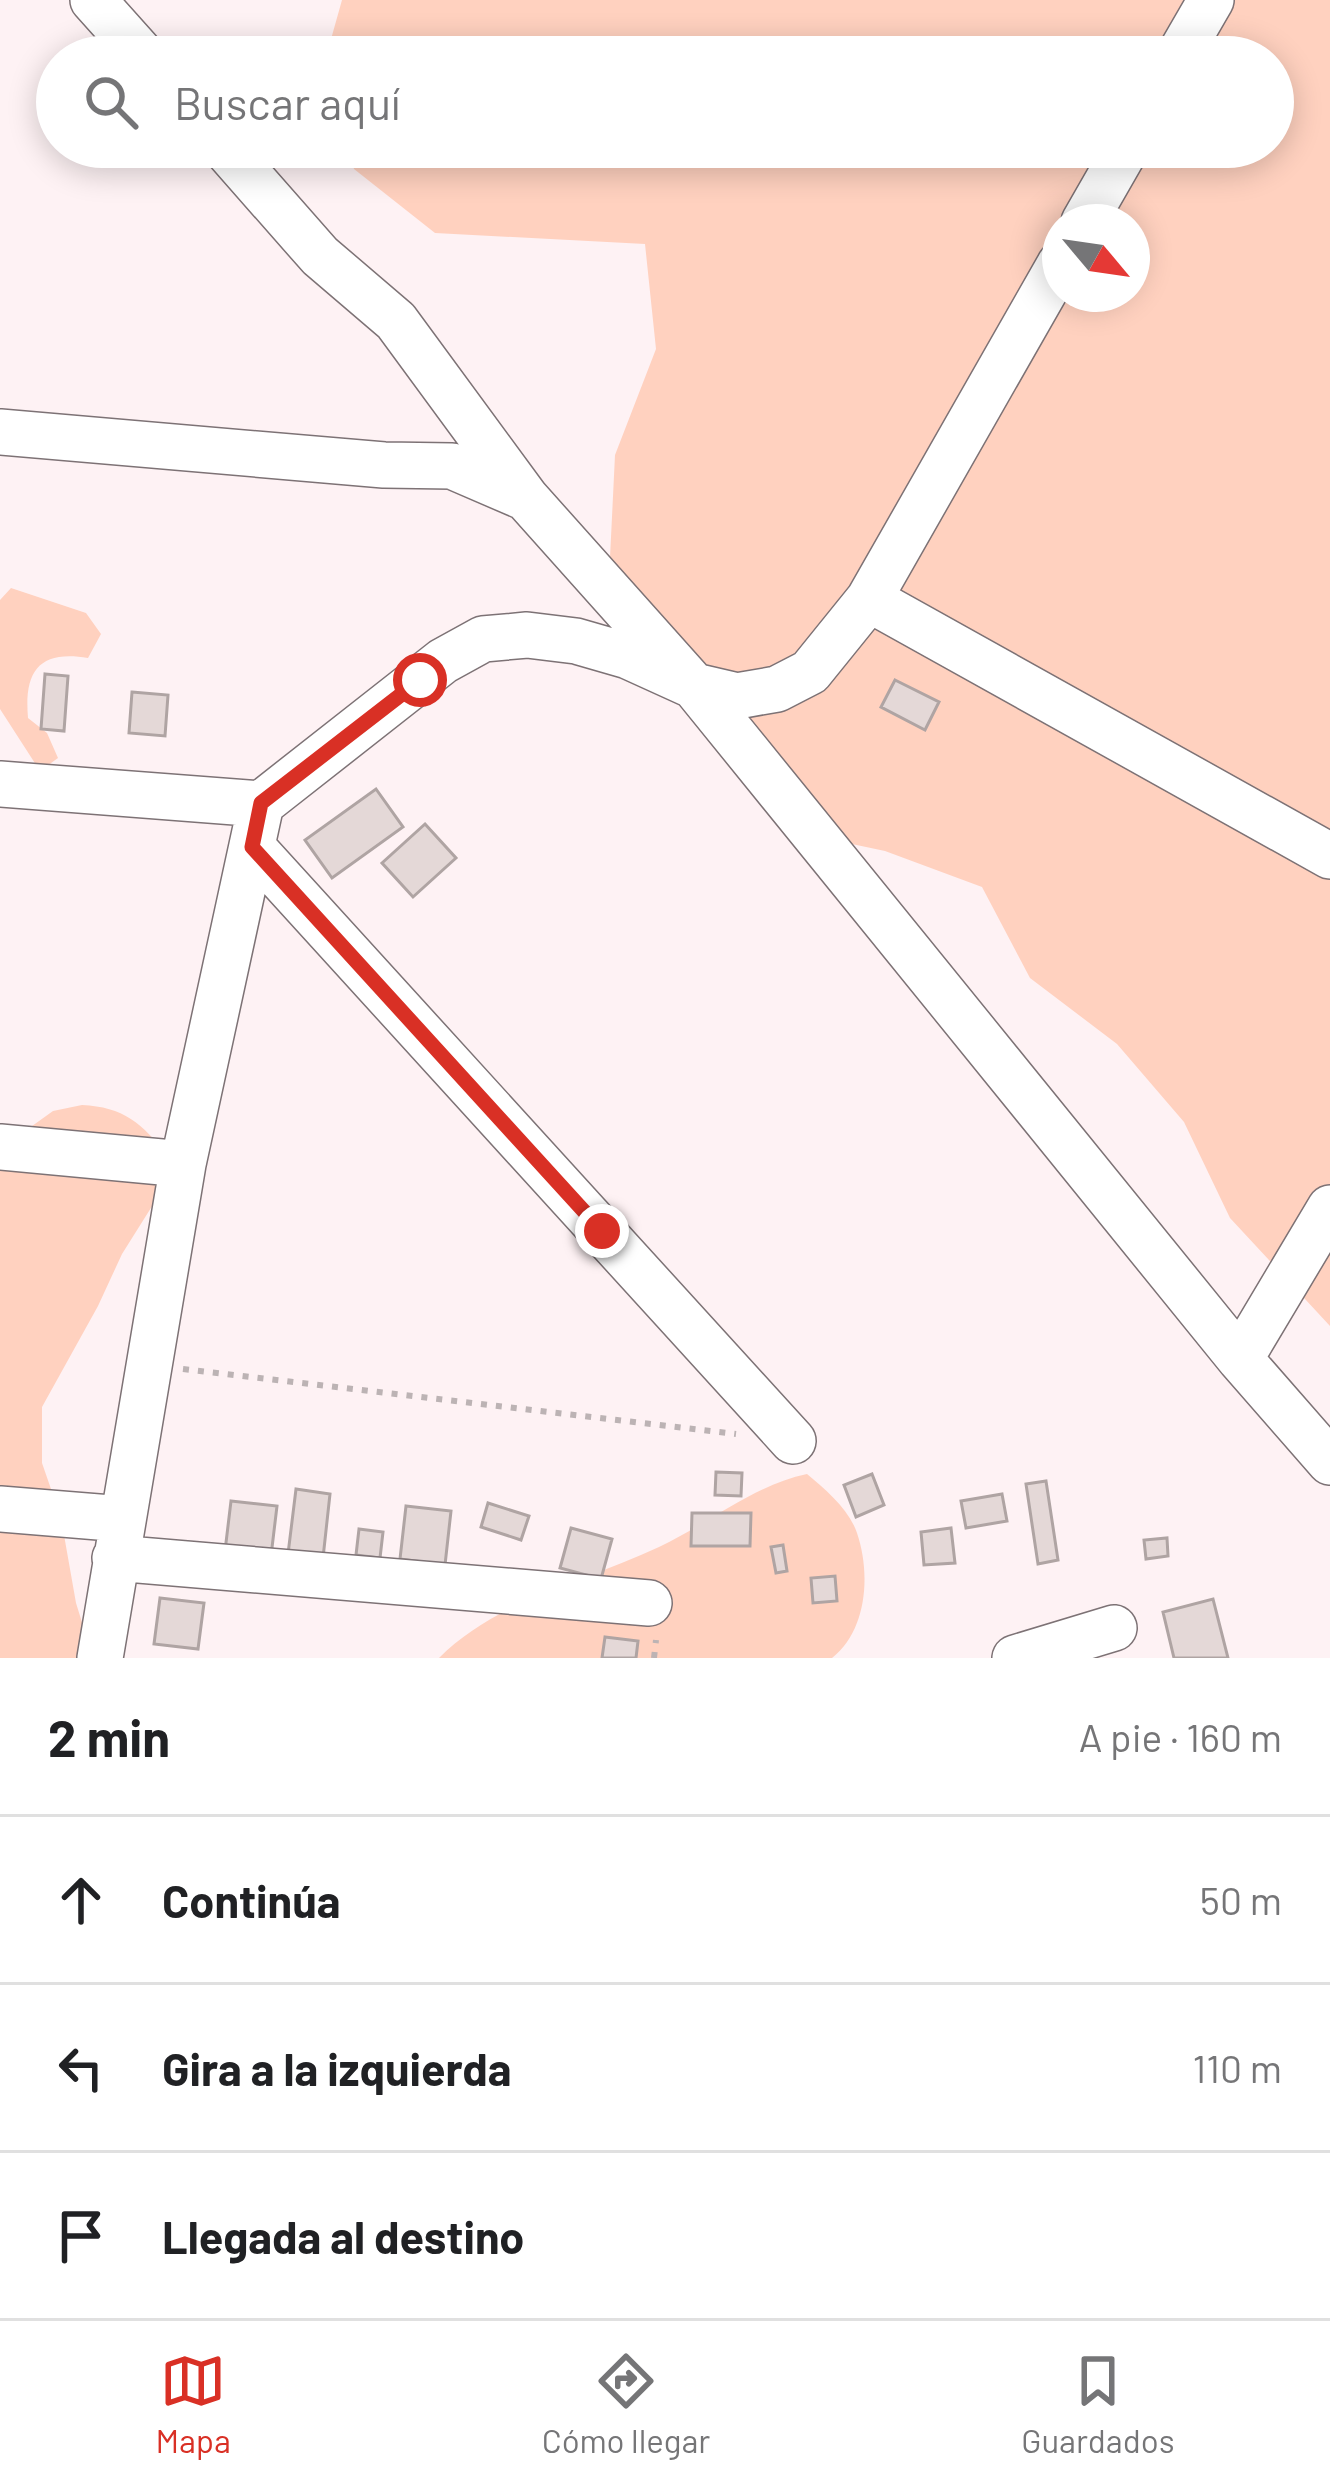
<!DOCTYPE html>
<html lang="es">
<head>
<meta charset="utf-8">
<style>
  body { margin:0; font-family:Barlow,sans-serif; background:#f6f6f6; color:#202124 }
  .compass { position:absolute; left:1042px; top:204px; width:108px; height:108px; border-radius:50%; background:#fff; box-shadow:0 6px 30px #0003; rotate:119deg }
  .stop { position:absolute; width:36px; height:36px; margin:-27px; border:9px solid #d93025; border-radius:50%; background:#fff }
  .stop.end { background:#d93025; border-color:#fff; box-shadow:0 3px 12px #0008 }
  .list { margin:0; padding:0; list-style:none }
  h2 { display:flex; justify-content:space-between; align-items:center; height:156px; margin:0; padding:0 48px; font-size:51px }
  h2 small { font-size:39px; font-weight:400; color:#757577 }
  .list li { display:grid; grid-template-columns:78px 1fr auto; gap:36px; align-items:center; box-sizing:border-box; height:168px; padding:0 48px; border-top:3px solid #e0e0e0 }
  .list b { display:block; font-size:45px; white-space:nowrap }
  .list em { font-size:39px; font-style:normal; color:#757577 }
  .icon { flex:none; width:66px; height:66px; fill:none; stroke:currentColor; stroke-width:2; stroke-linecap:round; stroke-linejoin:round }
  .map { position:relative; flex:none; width:1330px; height:1658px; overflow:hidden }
  .search { position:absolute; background:#fff; box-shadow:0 6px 30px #0003; left:36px; right:36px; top:36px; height:132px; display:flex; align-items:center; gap:30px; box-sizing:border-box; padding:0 42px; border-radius:66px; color:#757577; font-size:45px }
  .sheet { height:660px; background:#fff }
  nav { display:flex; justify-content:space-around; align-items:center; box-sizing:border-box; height:168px; border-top:3px solid #e0e0e0; background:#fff; font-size:33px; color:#757577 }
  nav a { display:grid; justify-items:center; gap:6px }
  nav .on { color:#d93025 }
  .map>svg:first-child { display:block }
  .green { fill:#ffd1bf; fill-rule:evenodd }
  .building { fill:#e4d8d7; stroke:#afa4a3; stroke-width:3 }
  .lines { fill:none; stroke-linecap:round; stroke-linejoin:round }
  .minor-casing { stroke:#7d7275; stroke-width:48 }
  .path { stroke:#bcb3b4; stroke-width:6; stroke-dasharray:6 9; stroke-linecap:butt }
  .minor { stroke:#fff; stroke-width:45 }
  .route { stroke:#d93025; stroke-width:15 }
</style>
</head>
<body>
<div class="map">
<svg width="1330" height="1658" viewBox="0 0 1330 1658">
  <rect width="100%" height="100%" fill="#fef2f4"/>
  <!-- green -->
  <path class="green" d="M342,0h988v1326l-100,-108 -46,-96 -67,-78 -87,-66 -48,-91 -97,-36 -104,-22 -117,-177 -54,-94 5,-103 41,-106 -11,-105 -210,-11 -81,-64 -7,-22h926v-90h-947zM1060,222h72v72h-72z
    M11,588l75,25 15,21 -13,24c-49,-8 -64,13 -60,60l19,15 11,25 -18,13 -40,-62v-109z
    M82,1105c41,2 61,18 85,51l-1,28 -44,70 -24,52 -56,101v56l19,55 15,85 17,55h-93v-509l53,-38z
    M807,1474c19,16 42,35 50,59 14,41 10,98 -25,125h-393c57,-58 148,-77 220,-111 49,-23 95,-62 148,-73z"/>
  <!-- building -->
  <path class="building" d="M45,674l23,2 -4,55 -23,-2z
    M895,680l44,22 -14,28 -44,-23z
    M132,692l36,3 -3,41 -36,-3z
    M376,789l27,38 -71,51 -27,-38z
    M425,824l31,34 -43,39 -31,-34z
    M716,1472l26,1 -1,23 -26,-1z
    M872,1474l12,31 -28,12 -12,-32z
    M1046,1481l12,79 -20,4 -12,-80z
    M296,1489l34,5 -7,64 -35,-4z
    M1002,1494l5,27 -41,7 -5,-27z
    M231,1501l46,5 -6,50 -46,-5z
    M488,1503l41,13 -8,24 -40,-13z
    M406,1506l45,5 -6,54 -45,-6z
    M692,1513h59l-1,33h-59z
    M571,1528l41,11 -11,40 -41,-11z
    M951,1528l4,35 -31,2 -3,-33z
    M359,1529l24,3 -3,26 -24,-3z
    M1167,1538l1,18 -22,3 -2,-19z
    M783,1545l4,26 -11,2 -5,-26z
    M835,1576l2,25 -24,2 -2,-25z
    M160,1598l44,5 -6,46 -44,-5z
    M1213,1599l15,59h-54l-11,-46z
    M605,1637l33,4 -2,17h-34z"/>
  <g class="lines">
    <!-- minor casing -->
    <g class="minor-casing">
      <path id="minor" d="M93,0l51,57
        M1178,57l33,-57
        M224,147l96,109 76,65 130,177
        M1084,222l43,-75
        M0,432l384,33 68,1 74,32 168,188 546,673 90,103
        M869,599l461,257
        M0,784l261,20
        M252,847l541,594
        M0,1147l183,17
        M1240,1359l90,-151
        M0,1509l123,10
        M115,1558l534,45
        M100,1658l83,-494 78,-360 182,-143 40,-22 44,-4 49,6 52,15 66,30 43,10 40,-7 33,-17 59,-73 191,-335
        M1015,1658l99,-30"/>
    </g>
    <!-- path -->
    <path class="path" d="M183,1369l553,65
      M654,1658l2,-18"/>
    <!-- minor -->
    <use href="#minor" class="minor"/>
  </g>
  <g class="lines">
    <!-- route -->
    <path class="route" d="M420,680l-159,123 -9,44 350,384"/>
  </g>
</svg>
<svg class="compass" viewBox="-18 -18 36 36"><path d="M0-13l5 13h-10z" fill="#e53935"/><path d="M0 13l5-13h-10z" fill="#757577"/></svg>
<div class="stop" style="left:420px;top:680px"></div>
<div class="stop end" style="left:602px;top:1231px"></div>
<div class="search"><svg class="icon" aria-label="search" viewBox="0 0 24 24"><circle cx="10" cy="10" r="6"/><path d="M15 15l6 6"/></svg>Buscar aquí</div>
</div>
<section class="sheet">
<h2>2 min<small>A pie · 160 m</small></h2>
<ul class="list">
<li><svg class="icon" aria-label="ahead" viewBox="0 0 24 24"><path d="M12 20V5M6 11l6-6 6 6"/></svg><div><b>Continúa</b></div><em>50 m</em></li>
<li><svg class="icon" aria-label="left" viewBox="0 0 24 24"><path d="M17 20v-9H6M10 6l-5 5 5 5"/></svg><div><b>Gira a la izquierda</b></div><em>110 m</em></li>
<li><svg class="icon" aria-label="arrive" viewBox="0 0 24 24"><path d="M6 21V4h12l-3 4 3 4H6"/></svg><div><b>Llegada al destino</b></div></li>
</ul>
</section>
<nav>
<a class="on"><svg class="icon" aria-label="map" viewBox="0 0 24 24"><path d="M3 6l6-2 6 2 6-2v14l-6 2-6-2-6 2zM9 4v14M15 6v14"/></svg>Mapa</a>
<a><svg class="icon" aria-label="directions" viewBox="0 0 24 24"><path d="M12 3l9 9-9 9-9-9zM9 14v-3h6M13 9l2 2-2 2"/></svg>Cómo llegar</a>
<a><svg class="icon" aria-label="saved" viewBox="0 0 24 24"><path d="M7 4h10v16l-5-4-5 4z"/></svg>Guardados</a>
</nav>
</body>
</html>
